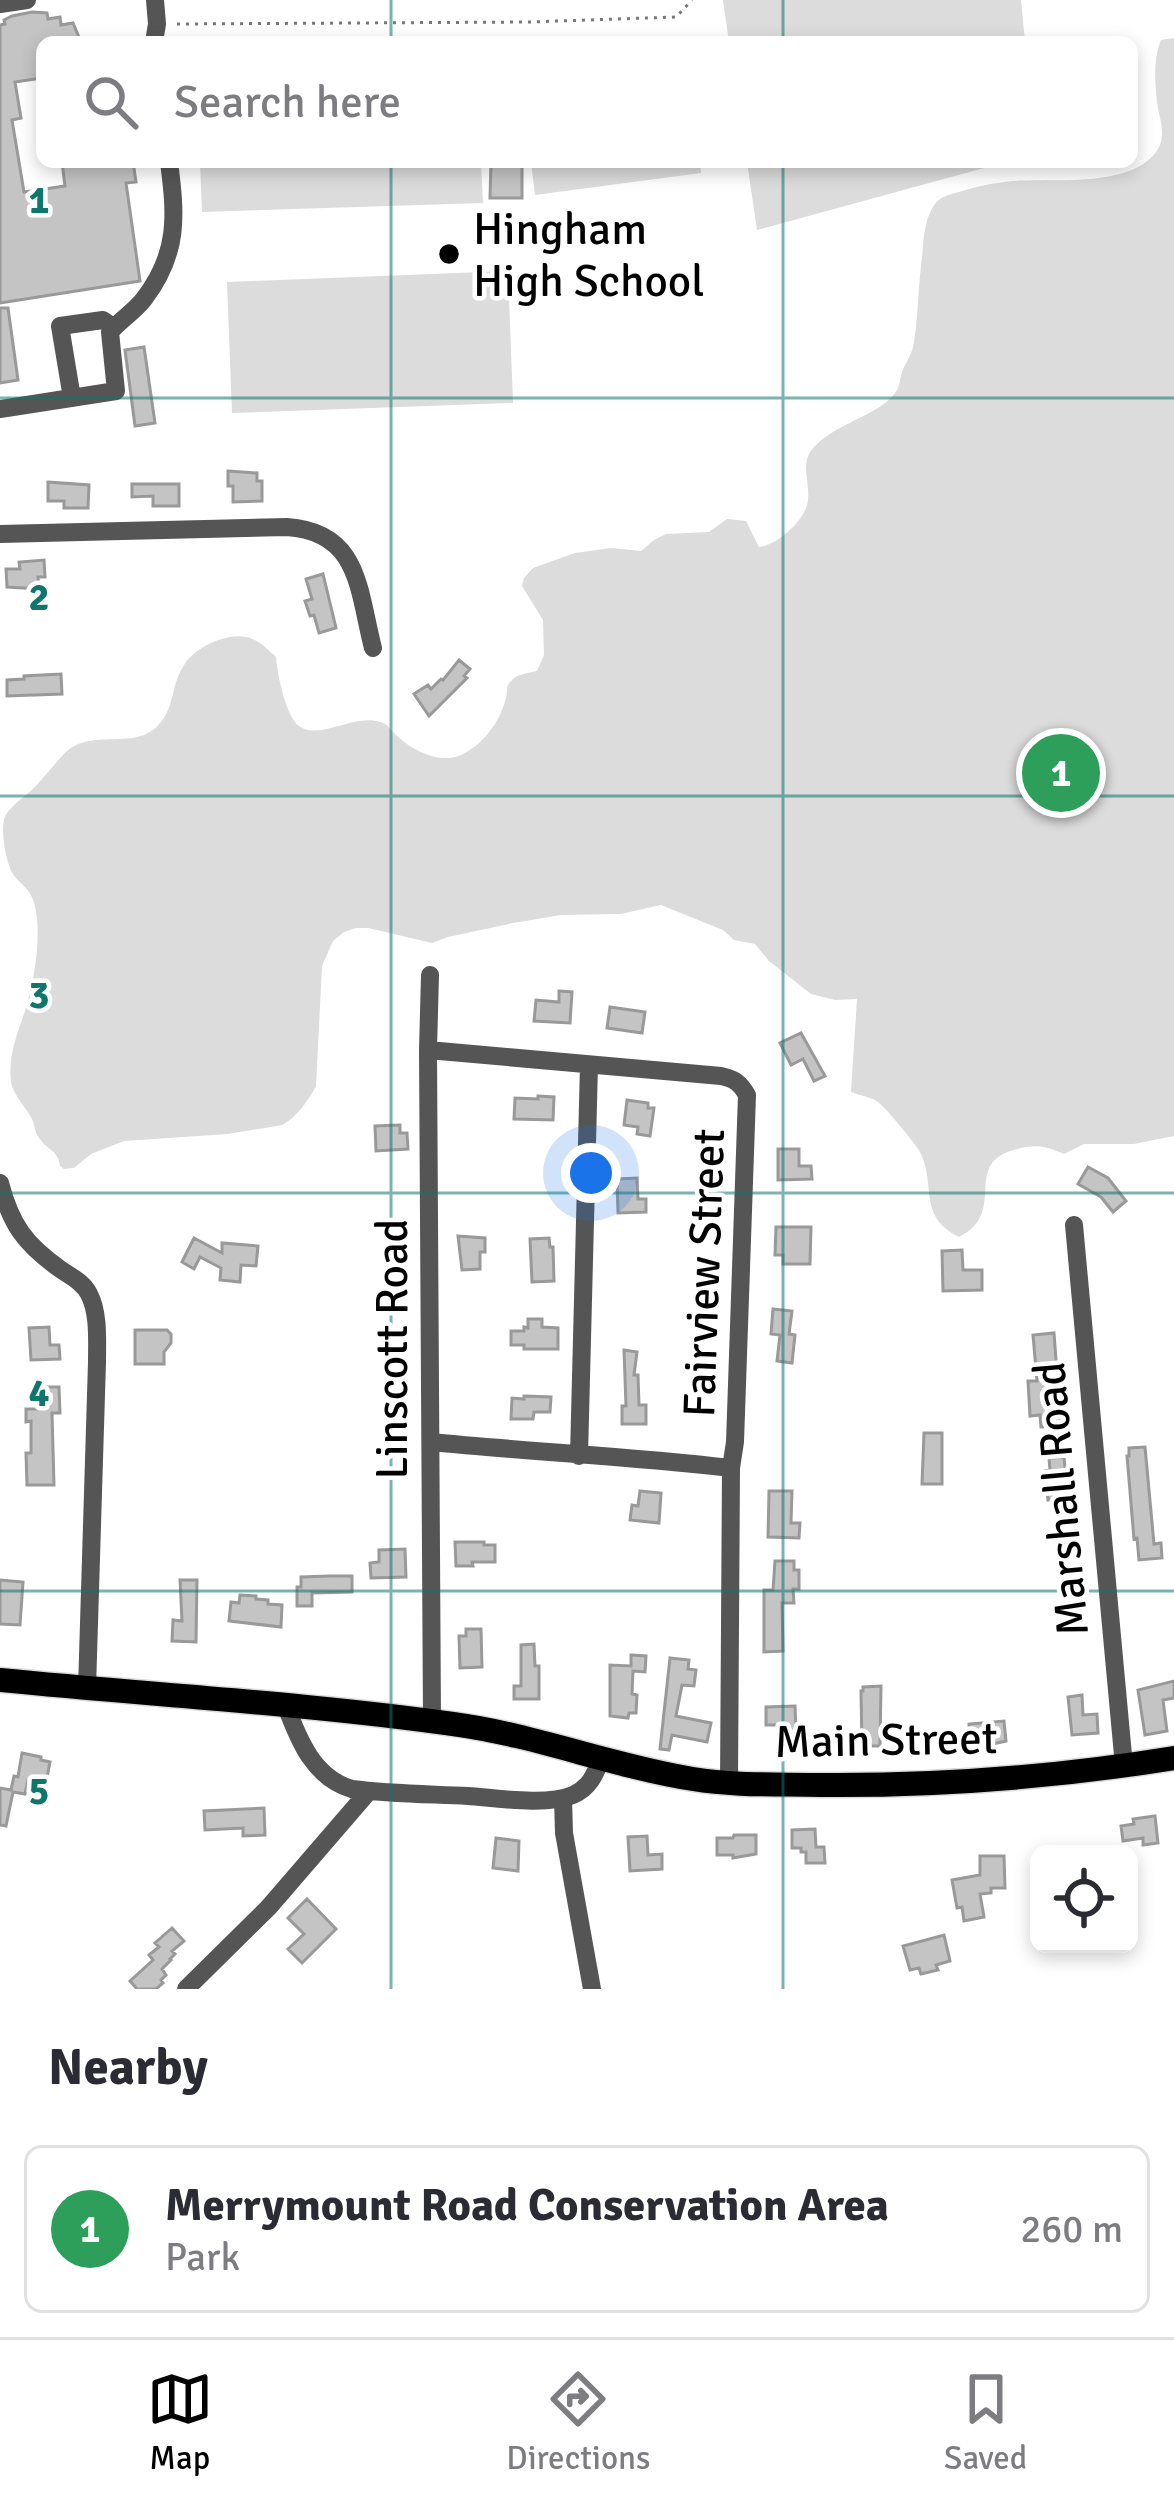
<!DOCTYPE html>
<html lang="en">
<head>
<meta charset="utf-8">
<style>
  body { margin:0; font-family:Signika,sans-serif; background:#f2f2f3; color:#2b2b33 }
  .controls { position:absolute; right:36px; bottom:36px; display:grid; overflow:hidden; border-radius:18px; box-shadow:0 6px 18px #0003 }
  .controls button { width:108px; height:108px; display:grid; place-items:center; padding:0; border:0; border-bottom:3px solid #e1e1e2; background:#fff; color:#2b2b33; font:60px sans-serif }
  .you { position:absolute; left:591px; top:1173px; width:42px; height:42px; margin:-30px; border:9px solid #fff; border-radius:50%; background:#1a73e8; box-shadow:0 0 0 18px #1a73e833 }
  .badge { display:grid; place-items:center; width:78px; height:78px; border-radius:50%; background:#000; color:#fff; font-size:39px; font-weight:700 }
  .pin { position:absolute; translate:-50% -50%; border:6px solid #fff; box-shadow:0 3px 12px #0006 }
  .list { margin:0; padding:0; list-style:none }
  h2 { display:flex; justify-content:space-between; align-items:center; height:156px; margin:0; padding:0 48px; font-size:51px }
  h2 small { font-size:39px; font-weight:400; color:#7c7c81 }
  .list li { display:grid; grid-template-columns:78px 1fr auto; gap:36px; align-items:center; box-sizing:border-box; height:168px; margin:0 24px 24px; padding:0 24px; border:3px solid #e1e1e2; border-radius:18px }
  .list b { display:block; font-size:45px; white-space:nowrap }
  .list p { margin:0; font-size:39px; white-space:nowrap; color:#7c7c81 }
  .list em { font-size:39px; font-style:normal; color:#7c7c81 }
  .icon { flex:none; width:66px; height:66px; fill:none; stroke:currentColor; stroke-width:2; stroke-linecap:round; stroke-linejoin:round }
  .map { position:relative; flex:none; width:1174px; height:1989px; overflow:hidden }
  .search { position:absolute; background:#fff; box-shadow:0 6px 18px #0003; left:36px; right:36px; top:36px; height:132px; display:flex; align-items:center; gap:30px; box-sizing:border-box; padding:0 42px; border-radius:18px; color:#7c7c81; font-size:45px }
  .sheet { height:348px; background:#fff }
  nav { display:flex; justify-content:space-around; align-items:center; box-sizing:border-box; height:168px; border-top:3px solid #e1e1e2; background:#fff; font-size:33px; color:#7c7c81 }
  nav a { display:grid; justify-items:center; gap:6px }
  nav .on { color:#000 }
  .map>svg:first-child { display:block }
  .green { fill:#dcdcdc }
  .building { fill:#c4c4c4; stroke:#999; stroke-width:3 }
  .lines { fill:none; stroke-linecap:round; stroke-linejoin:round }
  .major-casing { stroke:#dbdbdb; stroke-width:27 }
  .path { stroke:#777; stroke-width:3; stroke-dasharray:3 6; stroke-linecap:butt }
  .minor { stroke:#555; stroke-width:18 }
  .major { stroke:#000; stroke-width:24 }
  .grid { fill:none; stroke:#0f766e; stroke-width:3; stroke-opacity:0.55 }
  .poi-dot { fill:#000; stroke:#fff; stroke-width:4.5 }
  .labels { text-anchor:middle; stroke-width:9; stroke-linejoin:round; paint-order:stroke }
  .poi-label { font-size:45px; fill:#000; stroke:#fff; text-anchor:start }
  .street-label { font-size:45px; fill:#000; stroke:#fff }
  .grid-label { font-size:39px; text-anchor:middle; font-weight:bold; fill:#0f766e; stroke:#fff; stroke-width:9; stroke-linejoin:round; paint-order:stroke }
</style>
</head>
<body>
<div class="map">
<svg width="1174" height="1989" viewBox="0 0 1174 1989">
  <rect width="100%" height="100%" fill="#fff"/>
  <!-- green -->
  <path class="green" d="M723,0h298l4,42h-296z
    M1174,38v1098l-40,8h-50l-20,10c-18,-8 -28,-10 -47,-5 -58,14 -7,63 -58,88 -41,-21 -23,-49 -38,-83 -3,-8 -36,-47 -43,-52 -6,-5 -20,-7 -27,-10l6,-93 -22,1 -24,-6 -42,-33 -14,-17 -21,-4 -11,-10 -62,-25 -40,9 -60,1 -48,8 -65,14 -16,6 -64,-15h-12l-12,4 -11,9 -11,25 -6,120c-8,15 -19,31 -34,39l-54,9 -104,7 -33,13 -17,14 -10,1 -4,-3c-2,-16 -13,-16 -21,-28 -4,-5 -4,-11 -6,-17 -6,-13 -19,-24 -22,-39 -3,-27 6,-47 14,-71 9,-30 16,-69 11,-100 -4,-23 -12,-22 -23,-37 -7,-11 -12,-41 -9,-54 2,-9 10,-15 17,-21 18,-13 29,-31 44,-46 31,-30 81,7 103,-43 6,-14 6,-30 15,-43 10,-19 42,-34 63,-30 12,2 21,12 30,20 1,16 10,60 23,69 19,15 56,-13 81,-4 9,3 7,4 14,11 16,16 44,32 67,22 22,-10 39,-33 45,-57 2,-7 -1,-11 5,-17 6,-7 17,-8 26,-10l7,-16 -1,-35 -21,-34 2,-8 9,-10 42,-15 36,-5 30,3 13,-11 12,-6 43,-2 18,-13 19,2 13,26c19,-2 48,-28 49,-48 2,-14 -6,-32 1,-45 18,-30 74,-38 88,-64 3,-5 3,-12 5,-18 3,-8 9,-16 11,-25 5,-26 5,-56 8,-81 3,-21 1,-44 14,-62 6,-8 16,-10 24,-12 18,-6 35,-9 54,-11 40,-3 124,8 146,-34 7,-14 0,-30 -2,-45 -2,-19 -4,-43 4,-62z
    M200,162h281l2,41 -281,9z
    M531,162h169l1,11 -166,22z
    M747,162h259l-249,68z
    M508,271l5,132 -281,10 -5,-131z"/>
  <!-- building -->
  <path class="building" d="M32,12l15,1 1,6 12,-2 1,8 12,-2 8,19h-39v36l-27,4 6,36 -9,2 12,72 41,-6 -3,-24h71l3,20 -10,1 14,98 -140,22v-278l5,-1 -1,-4 8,-4z
    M491,162h31v36h-32z
    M0,308h8l10,72 -18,3z
    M144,347l11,76 -20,3 -10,-76z
    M228,471l29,2v8h5v20l-29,1v-16h-5z
    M48,482l41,3 -1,23h-24v-7h-16z
    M132,484h47v22h-26v-10l-21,1z
    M44,560l1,17h-7l1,12 -32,-2 -1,-18h14l-1,-7z
    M323,574l13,54 -17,5 -5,-18 -4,1 -5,-15 7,-2 -6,-20z
    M459,660l11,9 -6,7 3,2 -38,38 -15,-22 14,-9 3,4 10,-10 2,1z
    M61,674l1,20 -55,2v-16l17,-1v-3z
    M559,991l13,1 -2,31 -36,-2 2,-21 23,2z
    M610,1007l35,5 -3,21 -35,-5z
    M801,1033l24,43 -11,5 -11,-22 -12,6 -11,-22z
    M538,1096l16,1 -1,23 -39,-1 1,-21 23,1z
    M627,1100l21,3v5h6l-4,28 -13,-2 1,-7 -14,-2z
    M400,1125v8h7l1,16 -32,2 -1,-25z
    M778,1149h21v17h12l1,13 -34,1z
    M1088,1167l20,11 18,23 -13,11 -12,-15 -23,-13z
    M637,1178l1,21h8v13l-28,1 -1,-34z
    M776,1227h35l-1,37h-27v-9h-8z
    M458,1236l27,2v14h-5v17l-18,1z
    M194,1238l28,15v-10l36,3 -2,20 -15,-1 -1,17 -20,-2 1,-12 -21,-11 -6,12 -12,-7z
    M549,1238l1,9h3l1,34 -22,1 -2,-43z
    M962,1250l1,20h19v20l-39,1 -1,-40z
    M773,1309l19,2 -3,23 6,1 -3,28 -15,-2 3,-26 -9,-1z
    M528,1319h14v8l16,1v21h-34v-4h-13v-14h13v-4l4,1z
    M49,1327l1,18h9l1,14 -29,1 -2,-32z
    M135,1330h32l4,4v9l-7,9v12h-29z
    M1054,1333l7,93 -20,1 -1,-12 -10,1 -2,-35h9l-4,-46z
    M624,1350l13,2 -3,23h4l1,30h7v19h-24v-18h4z
    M40,1387h19l1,26h-8l2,72h-27l-1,-32h5v-32l-5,1v-13h14z
    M524,1396l27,1 -1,15h-16l-1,7h-22l1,-21 12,1z
    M924,1433h18v51h-20z
    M1145,1447l9,97 7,-1 1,15 -23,2 -2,-22 -3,1 -7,-83h2v-8z
    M1064,1457l4,41 -20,2 -3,-29 5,-1 -1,-12z
    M640,1491l21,2 -2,30 -29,-3 2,-15 6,1z
    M769,1491h23l-1,32h9l-1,15 -31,-1z
    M455,1542h29v3h11v17h-23l1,4h-17z
    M405,1549l1,28 -35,1 -1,-15 9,-1v-12z
    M775,1561h19v9h5v19h-6l1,14h-12l1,48 -19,1v-62h9z
    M329,1576h23v16l-40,1v13h-15v-19h4v-10z
    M0,1580l23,2 -3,43 -20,-1z
    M180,1580h17l-1,62 -24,-1 1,-21 9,1z
    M240,1595l16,1v3l12,1v4l14,1 -1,22 -52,-6 2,-19 8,1z
    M466,1629h15l1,38 -22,1 -1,-32h7z
    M534,1644l1,22h4v33h-25v-13h7v-41z
    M631,1655l15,1 -1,16 -12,-1 -1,23 5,1 -1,18h-7l-1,5 -18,-2v-51l21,1z
    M670,1658l19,2 -1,9 8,1 -2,16 -12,-1 -6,31 35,7 -4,19 -35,-7 -3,15 -9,-1z
    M1174,1681v17l-11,2 4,31 -22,4 -7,-45z
    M881,1686l-1,60h-18l-1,-55h2v-4z
    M1082,1695l1,20 14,-1 1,19 -26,2 -4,-38z
    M795,1706l1,24h10l1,19 -26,1 -1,-25h-14v-18z
    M1004,1721l2,20 -35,8 -2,-25z
    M22,1753l19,4v3l9,2 -4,21 -18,-3 -3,14 -12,-2 -7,34 -6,-1v-37l11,2 3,-14 4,1z
    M264,1808l1,27 -22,1v-8l-38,2 -1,-19z
    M1155,1816l3,27 -15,2v-7l-20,3 -2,-15 13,-2 -1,-5z
    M815,1829l1,18h8l1,16h-19v-11h-5v-4h-9v-18z
    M734,1835h22v19l-23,4v-3h-16v-17h16z
    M647,1836l1,19 14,-1v15l-32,2 -2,-34z
    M496,1838l23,3 -1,30 -25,-3z
    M980,1856h24l1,32h-14v5l-11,1 4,23 -20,4 -2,-14 -5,1 -5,-28 28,-5z
    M307,1899l29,30 -34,34 -14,-14 16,-15 -16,-16z
    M172,1928l12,13 -12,10 3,3 -5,5 1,1 -9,9 4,6 -5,5 2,3 -7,6h-19l-7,-8 23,-21 -4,-5 10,-8 -4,-4z
    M944,1935l6,26 -14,4 2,5 -17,4 -2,-6 -9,2 -7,-24z"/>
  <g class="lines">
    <!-- major casing -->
    <g class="major-casing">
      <path id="major" d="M0,1680c151,15 303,23 453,44 82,11 159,42 240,55 42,7 85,5 127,6 119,1 237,-8 354,-27"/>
    </g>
    <!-- path -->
    <path class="path" d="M177,24l352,-2 147,-5 16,-17"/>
    <!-- minor -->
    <path class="minor" d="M0,4l27,-4
      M154,42l3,-18 -2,-24
      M72,398l-12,-72 43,-6 10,7
      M0,409l116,-18 -6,-59c10,-12 24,-20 34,-33 35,-46 32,-83 25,-137
      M0,534l287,-7c73,5 71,63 86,121
      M430,975l-2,75 4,671
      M428,1050l293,26c14,3 19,7 26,19l-12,347 -4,26 -2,315
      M0,1183c11,42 25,61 60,86 10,7 23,13 29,25 10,19 8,46 8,68l-10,327
      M1074,1225l50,541
      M431,1442c100,10 200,14 300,26
      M579,1456l10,-391
      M286,1706c13,35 28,72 66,83 39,5 77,5 116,7 28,2 79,10 105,-1 16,-7 22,-20 28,-36
      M563,1798l1,35 28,156
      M186,1989l83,-82 100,-116"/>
    <!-- major -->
    <use href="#major" class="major"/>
  </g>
  <!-- grid -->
  <path class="grid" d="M391,0v42M783,0v42M391,162v1827M783,162v1827M0,398h1174M0,796h1174M0,1193h1174M0,1591h1174"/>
  <!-- markers -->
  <circle class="poi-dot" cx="449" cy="254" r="12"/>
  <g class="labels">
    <!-- poi labels -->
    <g class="poi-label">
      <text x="473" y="244">Hingham<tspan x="473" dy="52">High School</tspan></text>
    </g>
    <!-- street labels -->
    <g class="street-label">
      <text transform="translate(703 1273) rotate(-88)" y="16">Fairview Street</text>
      <text transform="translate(391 1349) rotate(-90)" y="16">Linscott Road</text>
      <text transform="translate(1060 1499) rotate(-95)" y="16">Marshall Road</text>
      <text transform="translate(886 1739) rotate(-1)" y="16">Main Street</text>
    </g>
  </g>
  <g class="grid-label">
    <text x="39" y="213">1</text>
    <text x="39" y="610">2</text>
    <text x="39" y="1008">3</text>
    <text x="39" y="1406">4</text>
    <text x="39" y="1804">5</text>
  </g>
</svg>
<div class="controls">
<button><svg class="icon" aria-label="locate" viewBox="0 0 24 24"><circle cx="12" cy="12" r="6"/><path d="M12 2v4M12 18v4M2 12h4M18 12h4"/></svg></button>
</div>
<div class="you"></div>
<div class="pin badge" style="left:1061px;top:773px;background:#2e9e5b">1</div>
<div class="search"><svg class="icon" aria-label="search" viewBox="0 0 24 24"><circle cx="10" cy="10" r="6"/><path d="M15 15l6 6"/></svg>Search here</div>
</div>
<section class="sheet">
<h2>Nearby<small></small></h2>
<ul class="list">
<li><span class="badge" style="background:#2e9e5b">1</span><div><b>Merrymount Road Conservation Area</b><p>Park</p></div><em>260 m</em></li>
</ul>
</section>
<nav>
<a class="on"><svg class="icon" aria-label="map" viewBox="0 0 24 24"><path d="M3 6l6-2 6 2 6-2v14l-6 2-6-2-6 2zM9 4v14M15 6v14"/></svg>Map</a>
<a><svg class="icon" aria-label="directions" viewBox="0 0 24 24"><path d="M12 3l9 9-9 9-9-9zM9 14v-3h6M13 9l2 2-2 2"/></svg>Directions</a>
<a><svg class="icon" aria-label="saved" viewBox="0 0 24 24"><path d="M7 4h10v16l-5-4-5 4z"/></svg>Saved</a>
</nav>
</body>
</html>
